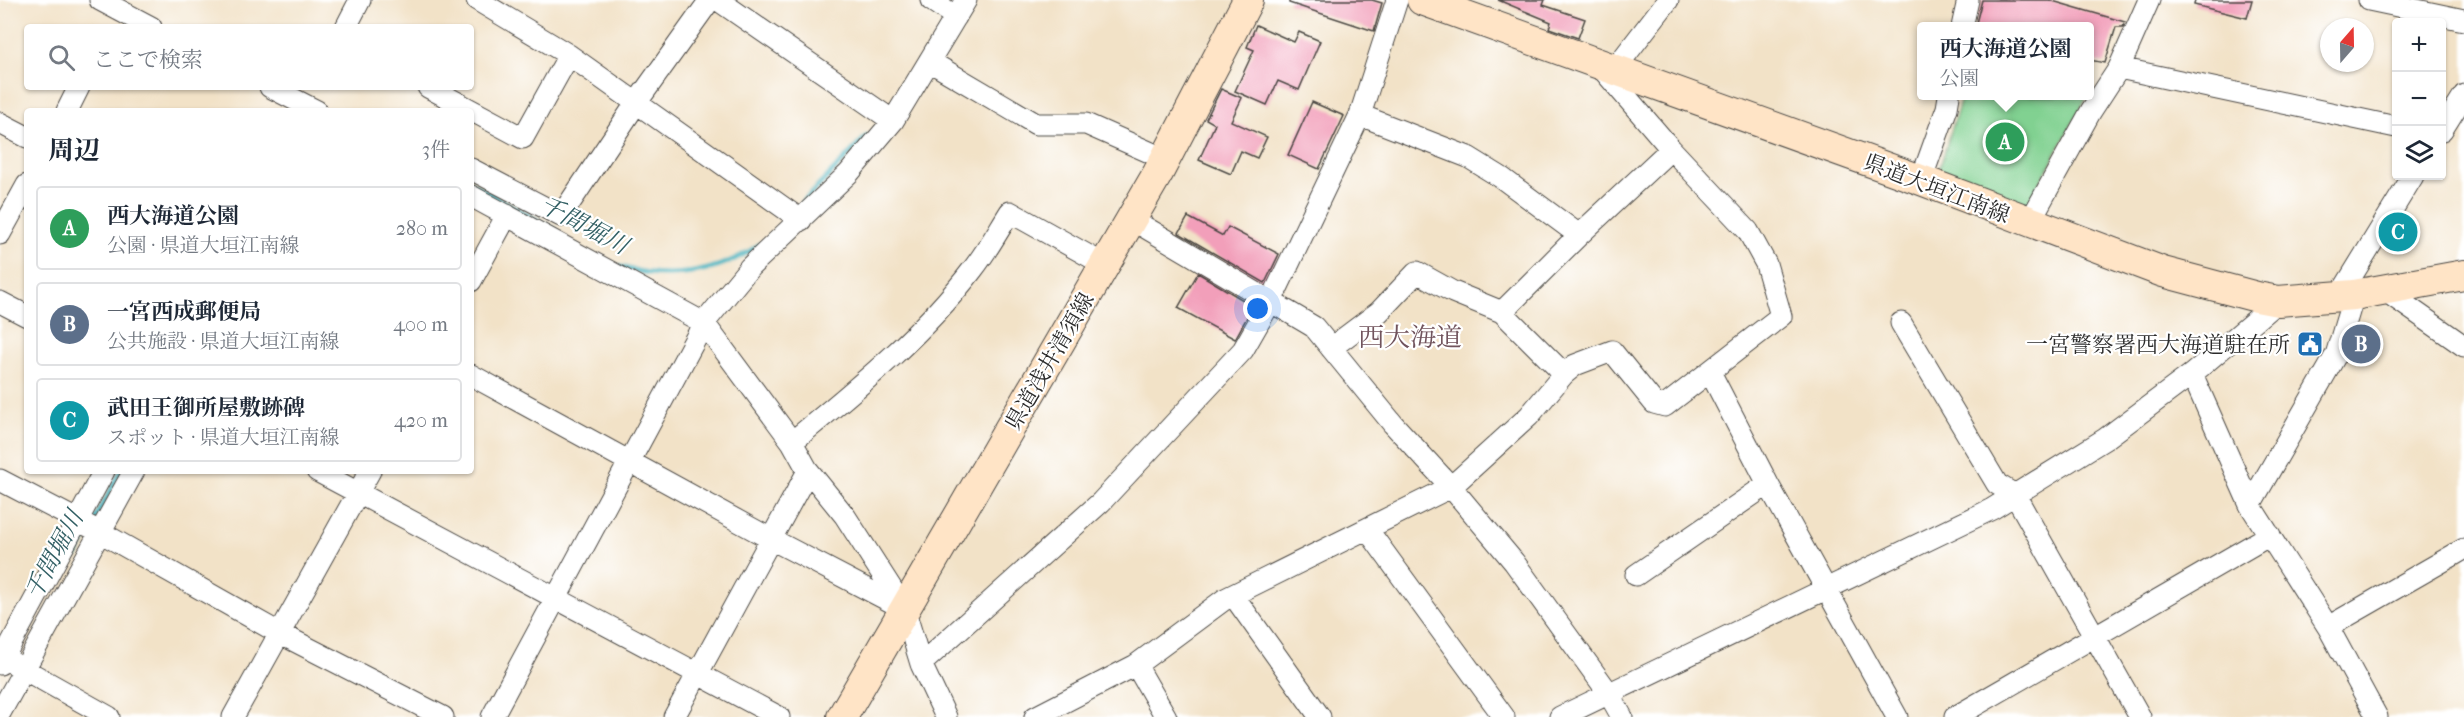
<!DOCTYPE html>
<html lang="ja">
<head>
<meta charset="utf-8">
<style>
  body { margin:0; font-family:"IM FELL French Canon","Noto Serif JP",serif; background:#f6f6f7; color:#1f2937 }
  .controls { position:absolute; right:18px; top:18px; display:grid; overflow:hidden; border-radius:6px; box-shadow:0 2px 4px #0004 }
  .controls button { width:54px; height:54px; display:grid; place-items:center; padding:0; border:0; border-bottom:2px solid #e0e1e3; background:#fff; color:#1f2937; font:30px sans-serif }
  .compass { position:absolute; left:2320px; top:18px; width:54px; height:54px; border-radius:50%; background:#fff; box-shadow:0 2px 4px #0004; rotate:20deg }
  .you { position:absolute; left:1258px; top:309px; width:21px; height:21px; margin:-15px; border:4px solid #fff; border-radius:50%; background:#1a73e8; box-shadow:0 0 0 9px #1a73e833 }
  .badge { display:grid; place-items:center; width:39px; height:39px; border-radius:50%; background:#1f6fb2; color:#fff; font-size:20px; font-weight:700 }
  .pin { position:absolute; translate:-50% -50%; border:3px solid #fff; box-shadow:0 2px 6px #0006 }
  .popup { position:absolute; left:1917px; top:22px; width:177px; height:78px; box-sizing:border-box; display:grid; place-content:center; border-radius:6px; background:#fff; filter:drop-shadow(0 2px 4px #0005); font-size:20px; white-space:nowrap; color:#747a83 }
  .popup b { font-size:22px; color:#1f2937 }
  .popup::after { content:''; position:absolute; left:50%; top:100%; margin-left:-12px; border:12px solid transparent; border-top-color:#fff }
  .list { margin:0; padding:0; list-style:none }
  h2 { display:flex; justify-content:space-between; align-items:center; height:78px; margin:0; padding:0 24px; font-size:26px }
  h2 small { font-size:20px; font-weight:400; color:#747a83 }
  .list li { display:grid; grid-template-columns:39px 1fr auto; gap:18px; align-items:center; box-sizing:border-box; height:84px; margin:0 12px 12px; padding:0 12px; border:2px solid #e0e1e3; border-radius:6px }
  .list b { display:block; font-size:22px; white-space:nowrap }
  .list p { margin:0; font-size:20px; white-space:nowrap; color:#747a83 }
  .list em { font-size:20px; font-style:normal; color:#747a83 }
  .icon { flex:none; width:33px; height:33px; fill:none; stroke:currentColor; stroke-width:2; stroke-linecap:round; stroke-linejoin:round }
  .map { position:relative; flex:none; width:2464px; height:717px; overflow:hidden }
  .search { position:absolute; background:#fff; box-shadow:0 2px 4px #0004; left:24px; top:24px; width:450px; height:66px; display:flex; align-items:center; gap:15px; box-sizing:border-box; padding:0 21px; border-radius:6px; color:#747a83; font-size:22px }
  .panel { position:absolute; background:#fff; box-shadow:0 2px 4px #0004; left:24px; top:108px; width:450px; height:366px; border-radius:6px }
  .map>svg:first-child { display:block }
  .green { fill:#81d191; stroke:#567e5e; stroke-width:1.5 }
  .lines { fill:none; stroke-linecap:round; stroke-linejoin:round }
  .stream { stroke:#40b0bc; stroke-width:5 }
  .building { fill:#f29fba }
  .street-casing { stroke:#494642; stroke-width:23 }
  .secondary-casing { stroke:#494642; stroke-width:32 }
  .street { stroke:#fff; stroke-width:21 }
  .secondary { stroke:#ffe4c6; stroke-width:30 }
  .labels { text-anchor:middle; stroke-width:4.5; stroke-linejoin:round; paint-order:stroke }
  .street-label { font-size:22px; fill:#2b2b2b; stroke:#fff }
  .poi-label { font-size:22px; fill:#2b2b2b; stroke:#fff; text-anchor:end }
  .water-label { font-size:24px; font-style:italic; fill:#336065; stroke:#fff }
  .quarter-label { font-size:26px; fill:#71545d; stroke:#fff }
</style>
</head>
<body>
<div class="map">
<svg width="2464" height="717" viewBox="0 0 2464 717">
  <rect width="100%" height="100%" fill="#fff"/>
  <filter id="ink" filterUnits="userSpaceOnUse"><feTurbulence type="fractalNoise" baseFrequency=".0167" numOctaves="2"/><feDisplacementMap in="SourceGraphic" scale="12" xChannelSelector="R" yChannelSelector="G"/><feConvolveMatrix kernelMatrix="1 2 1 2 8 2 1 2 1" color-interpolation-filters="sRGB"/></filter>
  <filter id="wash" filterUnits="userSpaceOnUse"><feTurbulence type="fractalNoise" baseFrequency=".008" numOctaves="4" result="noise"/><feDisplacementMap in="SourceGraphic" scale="24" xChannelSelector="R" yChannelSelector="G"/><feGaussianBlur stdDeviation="1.35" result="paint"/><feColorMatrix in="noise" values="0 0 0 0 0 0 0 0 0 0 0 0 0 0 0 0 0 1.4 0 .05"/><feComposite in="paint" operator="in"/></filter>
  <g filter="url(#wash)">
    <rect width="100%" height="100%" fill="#f2e2c7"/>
    <!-- green -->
    <path class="green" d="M1962,96h119l6,1 -61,111 -88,-35z"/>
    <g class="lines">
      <!-- stream -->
      <path class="stream" d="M471,183l84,47
        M803,202l64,-66
        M620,267c49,14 97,7 139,-22
        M93,523l28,-52
        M75,557l14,-26"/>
    </g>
    <g id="blocks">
      <!-- building -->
      <path class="building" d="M1289,0h83l10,3 -8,28 -85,-28z
        M1498,0h47l-2,5 42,14 -7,19 -29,-10 2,-6z
        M1982,0h67l76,22 -2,5h-7l-11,36 -16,-3v-33h-114z
        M2195,0h57l-5,18 -53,-13z
        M1256,25l38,17 5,-10 21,9 -21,49 -21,-9 -11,24 -32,-14 19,-41 -7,-3z
        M1221,89l21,9 -11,23 36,16 -10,21 -16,-7 -10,23 -32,-14 16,-36 -9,-5z
        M1312,102l32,14 -25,53 -31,-14z
        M1188,217l35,19 5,-9 51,27 -14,29 -86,-50z
        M1198,273l55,33 -18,33 -57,-31z"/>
    </g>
  </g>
  <g filter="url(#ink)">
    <use href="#blocks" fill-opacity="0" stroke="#494642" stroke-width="1.5"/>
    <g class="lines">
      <!-- street casing -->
      <g class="street-casing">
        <path id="street" d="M100,0l51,27
          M477,0l92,55 232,165
          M718,0l175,121
          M931,0l25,17
          M2369,0l95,20
          M346,27l14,-27
          M1962,27l6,-27
          M929,61l107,63h50l79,35
          M2119,68l277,59
          M1614,70l54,-70
          M270,87l47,24
          M428,87l95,51 46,-83
          M67,111l12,-24
          M1360,115l108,42 34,21 77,57
          M0,123l27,14
          M2442,130l22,-35
          M471,169l90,47 76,-114 73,-102
          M1921,180l26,-72 2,-12
          M471,196l233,127 88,119 15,27 38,47 59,92 17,56 25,53
          M1131,219l183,108 79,97 58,63 63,75 94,130 14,25
          M2029,223l62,-112 28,-43 30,-68
          M0,234l27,-49
          M471,281l36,-66
          M2384,290l80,56
          M2340,295l73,-119
          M0,302l27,14
          M1502,312l77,-77 92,-86
          M1901,323l96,161 18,11 125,222
          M1331,348l48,-36 38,-40 36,20 49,20 62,62
          M1710,372l58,112 129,233
          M2192,374l58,131 78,122 49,90
          M471,375l300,164 130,68
          M792,442c64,-53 130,-106 181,-173 14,-18 25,-38 37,-57l95,53
          M317,471l462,246
          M0,480l100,52 179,101 164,84
          M2250,505l86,-150 18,-60
          M1367,529l137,188
          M1636,575l132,-91
          M1233,595l87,122
          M2328,627l136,-78
          M11,662l98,55
          M0,664l104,-193
          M921,664l180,-162 142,-152 28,-49 89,-186 37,-115
          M1136,665l30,52
          M0,713l134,-242
          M233,717l137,-246
          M492,717l212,-394 46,-56 99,-94 44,-52 73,-121
          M674,717l134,-246
          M1035,717l101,-52 89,-66 226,-112 78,-71 35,-42 11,-9 37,-14 42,52 11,3 116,-90 -15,-52 -18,-33 -77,-82 -73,-85
          M1560,717l432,-208 113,-70 87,-65 86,-73
          M1955,717l315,-182"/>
      </g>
      <!-- secondary casing -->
      <g class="secondary-casing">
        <path id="secondary" d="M1422,0l499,180 242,92 94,25 21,4 76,-6 110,-20
          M842,717l316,-544 90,-173"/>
      </g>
      <!-- street -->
      <use href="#street" class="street"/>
      <!-- secondary -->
      <use href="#secondary" class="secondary"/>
    </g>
  </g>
  <!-- icons -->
  <defs>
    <g id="civic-square" transform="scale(1.35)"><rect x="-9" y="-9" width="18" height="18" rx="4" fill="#1f6fb2" stroke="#fff"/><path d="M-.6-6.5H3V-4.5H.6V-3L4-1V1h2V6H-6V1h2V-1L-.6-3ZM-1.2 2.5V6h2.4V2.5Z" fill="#fff"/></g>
  </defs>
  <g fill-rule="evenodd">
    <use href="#civic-square" x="2310" y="344"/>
  </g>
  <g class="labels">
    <!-- street labels -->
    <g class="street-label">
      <text transform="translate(1937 188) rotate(21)" y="8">県道大垣江南線</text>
      <text transform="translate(1049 361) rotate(-60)" y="8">県道浅井清須線</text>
    </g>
    <!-- poi labels -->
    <g class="poi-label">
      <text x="2290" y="352">一宮警察署西大海道駐在所</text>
    </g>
    <!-- water labels -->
    <g class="water-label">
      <text transform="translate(584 225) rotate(28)" y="8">千間堀川</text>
      <text transform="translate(54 555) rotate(-62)" y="8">千間堀川</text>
    </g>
    <!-- quarter labels -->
    <g class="quarter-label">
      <text x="1410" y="346">西大海道</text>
    </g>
  </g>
</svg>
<div class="controls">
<button>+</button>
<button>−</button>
<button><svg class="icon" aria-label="layers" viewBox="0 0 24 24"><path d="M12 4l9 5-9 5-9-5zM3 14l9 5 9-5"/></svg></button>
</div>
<svg class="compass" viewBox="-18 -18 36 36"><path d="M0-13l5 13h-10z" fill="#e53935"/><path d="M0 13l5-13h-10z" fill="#747a83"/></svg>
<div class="you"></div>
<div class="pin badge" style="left:2005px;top:142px;background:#2e9e5b">A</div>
<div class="popup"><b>西大海道公園</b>公園</div>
<div class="pin badge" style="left:2361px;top:344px;background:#5c6f8a">B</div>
<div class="pin badge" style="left:2398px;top:232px;background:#0f9aa8">C</div>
<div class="search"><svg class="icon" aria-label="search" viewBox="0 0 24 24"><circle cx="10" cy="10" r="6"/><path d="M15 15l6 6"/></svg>ここで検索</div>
<section class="panel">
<h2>周辺<small>3件</small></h2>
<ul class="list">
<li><span class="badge" style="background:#2e9e5b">A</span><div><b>西大海道公園</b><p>公園 · 県道大垣江南線</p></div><em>280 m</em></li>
<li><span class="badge" style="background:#5c6f8a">B</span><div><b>一宮西成郵便局</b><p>公共施設 · 県道大垣江南線</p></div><em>400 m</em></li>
<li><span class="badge" style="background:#0f9aa8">C</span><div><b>武田王御所屋敷跡碑</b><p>スポット · 県道大垣江南線</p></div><em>420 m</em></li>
</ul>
</section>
</div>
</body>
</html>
